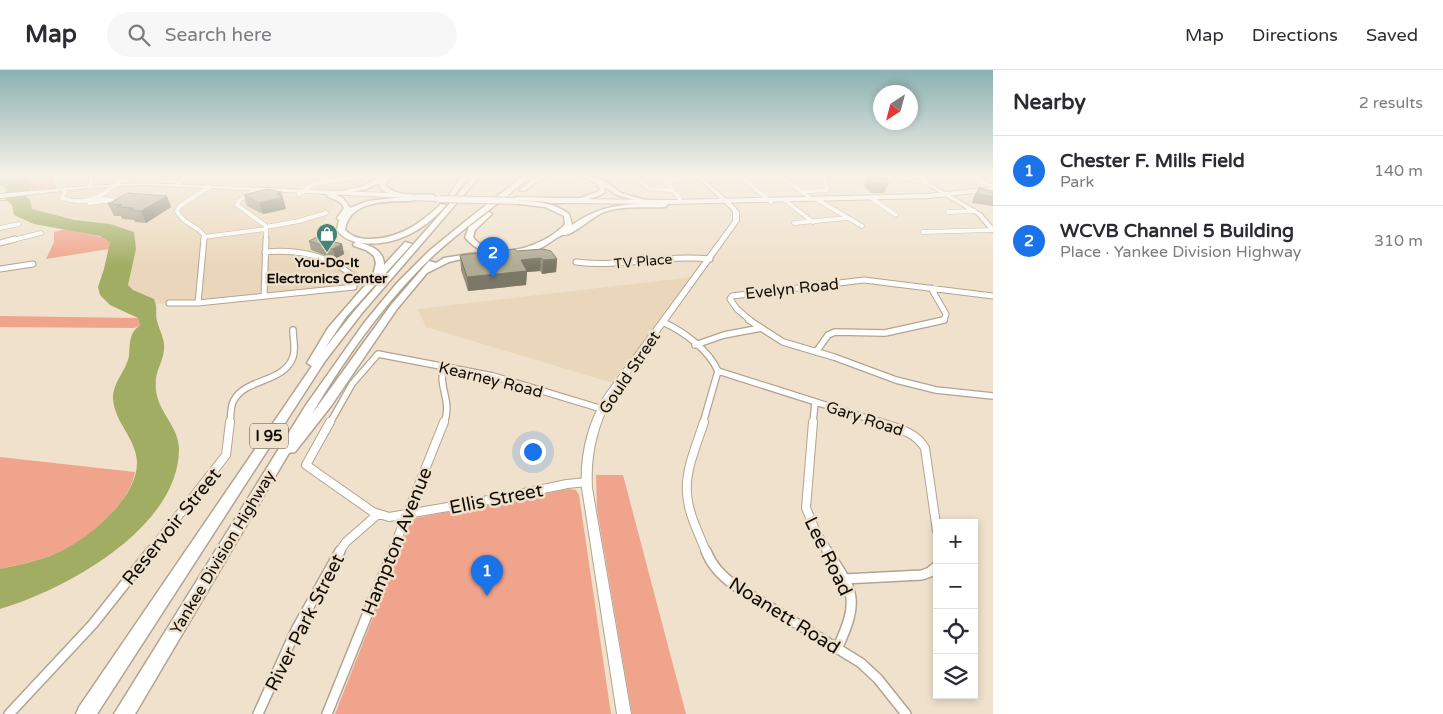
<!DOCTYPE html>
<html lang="en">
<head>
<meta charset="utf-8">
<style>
  body { margin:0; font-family:"Varela Round",sans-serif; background:#f7f7f7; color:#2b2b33 }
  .controls { position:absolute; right:15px; bottom:15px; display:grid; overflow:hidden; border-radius:0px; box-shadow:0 2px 8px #0003 }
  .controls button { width:45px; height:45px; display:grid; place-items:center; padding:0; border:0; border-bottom:1px solid #e1e1e2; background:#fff; color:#2b2b33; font:25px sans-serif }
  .compass { position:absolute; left:873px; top:15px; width:45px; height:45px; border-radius:50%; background:#fff; box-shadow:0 2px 8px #0003; rotate:216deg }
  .you { position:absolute; left:532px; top:381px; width:18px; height:18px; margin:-12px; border:4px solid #fff; border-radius:50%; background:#1a73e8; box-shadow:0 0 0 8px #1a73e833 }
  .badge { display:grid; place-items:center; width:32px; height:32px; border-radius:50%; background:#1a73e8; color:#fff; font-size:16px; font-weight:700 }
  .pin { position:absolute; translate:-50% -41px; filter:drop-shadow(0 1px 2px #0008) }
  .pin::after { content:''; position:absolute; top:26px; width:18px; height:15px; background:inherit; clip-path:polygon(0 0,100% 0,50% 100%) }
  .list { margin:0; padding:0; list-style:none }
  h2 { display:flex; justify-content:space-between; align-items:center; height:65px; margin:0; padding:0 20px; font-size:21px }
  h2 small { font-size:16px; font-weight:400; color:#7c7c81 }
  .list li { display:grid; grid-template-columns:32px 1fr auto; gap:15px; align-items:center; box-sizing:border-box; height:70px; padding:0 20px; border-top:1px solid #e1e1e2 }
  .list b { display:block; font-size:19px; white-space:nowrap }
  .list p { margin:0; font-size:16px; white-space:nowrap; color:#7c7c81 }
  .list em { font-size:16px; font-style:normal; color:#7c7c81 }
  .icon { flex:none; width:28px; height:28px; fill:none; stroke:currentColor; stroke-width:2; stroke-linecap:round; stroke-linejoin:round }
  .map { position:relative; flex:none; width:993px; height:644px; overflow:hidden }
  header { display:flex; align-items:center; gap:30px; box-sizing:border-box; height:70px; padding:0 25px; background:#fff; border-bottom:1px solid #e1e1e2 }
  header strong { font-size:24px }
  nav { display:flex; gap:28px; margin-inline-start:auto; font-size:18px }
  .search { width:350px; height:45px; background:#f7f7f7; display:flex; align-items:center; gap:12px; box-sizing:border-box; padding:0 18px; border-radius:28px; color:#7c7c81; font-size:19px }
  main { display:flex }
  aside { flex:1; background:#fff }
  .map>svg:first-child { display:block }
  .built { fill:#ead7bb }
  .green { fill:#f0a48c }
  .water { fill:#a1ad63 }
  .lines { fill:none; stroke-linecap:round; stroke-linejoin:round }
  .stream { stroke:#a1ad63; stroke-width:1 }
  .street-far4-casing { stroke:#b2a490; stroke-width:5 }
  .street-far3-casing { stroke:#b2a490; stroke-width:7 }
  .street-far2-casing { stroke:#b2a490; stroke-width:8 }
  .street-far1-casing { stroke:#b2a490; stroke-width:10 }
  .street-casing { stroke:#b2a490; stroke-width:12 }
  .secondary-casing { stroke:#b2a490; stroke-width:2 }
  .primary-casing { stroke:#b2a490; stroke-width:2 }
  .highway-casing { stroke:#b2a490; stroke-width:3 }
  .street-far4 { stroke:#fff; stroke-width:4 }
  .street-far3 { stroke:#fff; stroke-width:5 }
  .street-far2 { stroke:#fff; stroke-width:5.5 }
  .street-far1 { stroke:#fff; stroke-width:8 }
  .street { stroke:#fff; stroke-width:9 }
  .secondary { fill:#fff; fill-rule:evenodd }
  .primary { fill:#fff; fill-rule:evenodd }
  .highway { fill:#fff; fill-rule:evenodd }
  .primary-bridge-casing { stroke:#b2a490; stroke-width:8; stroke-linecap:butt }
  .primary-bridge { stroke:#fff; stroke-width:6 }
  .wall { fill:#97937f }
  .shaded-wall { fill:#7b7868 }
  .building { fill:#b0ab94; stroke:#7b7868 }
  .labels { text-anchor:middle; stroke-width:5; stroke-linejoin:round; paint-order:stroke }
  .far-street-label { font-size:14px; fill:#110d06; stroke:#efe1cc }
  .far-poi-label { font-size:14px; font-weight:bold; fill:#110d06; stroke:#efe1cc }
  .shield { fill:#efe1cc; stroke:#544d41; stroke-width:1 }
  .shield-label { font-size:15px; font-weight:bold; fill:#110d06 }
  .street-label { font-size:16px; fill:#110d06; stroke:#efe1cc }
  .near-street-label { font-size:19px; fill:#110d06; stroke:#efe1cc }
</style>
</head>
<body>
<header>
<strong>Map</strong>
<div class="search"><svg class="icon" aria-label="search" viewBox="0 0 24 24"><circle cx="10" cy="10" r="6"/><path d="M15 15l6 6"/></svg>Search here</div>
<nav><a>Map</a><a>Directions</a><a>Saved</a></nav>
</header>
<main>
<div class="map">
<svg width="993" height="644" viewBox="0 0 993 644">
  <rect width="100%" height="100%" fill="#efe1cc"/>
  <!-- built -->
  <path class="built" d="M126,106h249l-21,11 -28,4 -155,-10 -46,1z
    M160,117l170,11 6,3 -16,29 1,6 13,9 16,6v16l8,5 2,13 -204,19 -2,-5 -22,-9 -4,-5 5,-24 -11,-34 -82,-15 -8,-3 -7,-13 78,-8z
    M693,207l-80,106 -187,-56 -8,-18z"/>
  <!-- green -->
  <path class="green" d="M16,106h36l5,13 -31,2z
    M65,159l41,9 4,4 -1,7 -63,10 8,-17v-10z
    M0,246l138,2 2,8 -6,2 -134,-1z
    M0,387l135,15c-5,32 -52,73 -82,83 -17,6 -36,10 -53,14z
    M596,405h27l63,239h-54l-35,-205z
    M569,419l7,1 3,5 32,219h-276l76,-193 5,-3z"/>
  <!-- water -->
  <path class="water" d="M0,106h21l8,5 2,6 -7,8 6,5 2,9 43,11 35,4 24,8 2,17 -8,36 5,5 21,9c4,10 1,14 3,22 3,11 8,18 7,29 -2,16 -10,21 -8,40 2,22 23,37 23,59 0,79 -114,141 -179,160v-40c18,-4 38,-8 55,-15 31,-13 83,-55 82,-92 -1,-24 -23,-40 -24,-64 0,-16 13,-27 16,-42 1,-11 0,-25 11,-30l-2,-8 -28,-13 -10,-10 -2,-8 6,-18 6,-27 -10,-6 -66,-12 -20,-9 -2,-10 -9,-8 4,-7 -7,-6z"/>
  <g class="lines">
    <!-- stream -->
    <path class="stream" d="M0,131l8,-1"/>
    <!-- street-far4 casing -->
    <g class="street-far4-casing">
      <path id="street-far4" d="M632,106l18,13 22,1
        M740,106l31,26
        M780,106l32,23
        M976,106l3,4 14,7
        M117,115l5,-9
        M177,115l8,-9
        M90,117l2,-11
        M66,119l-4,9c20,8 37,1 52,-13
        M254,120l-15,11 -2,4 29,21v15
        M801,122l26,-2 -3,-14
        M299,124l14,-10 51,-8
        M871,128l25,17
        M680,129l-14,-18 39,-5
        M816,129l46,27
        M786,131l27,21
        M89,133l23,-3 -15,-2
        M948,142l26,-1
        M794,153l54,-5
        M266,157l33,-6 27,-8
        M0,158l19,-4
        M923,162l70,-2
        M204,167l62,-8
        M9,171l32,-8
        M203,171l1,-6c-8,-10 -22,-12 -27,-24l3,-5 29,-19"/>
    </g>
    <!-- street-far3 casing -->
    <g class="street-far3-casing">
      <path id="street-far3" d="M0,173l15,-4
        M576,192c45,6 89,-8 134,-3
        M0,199l33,-5
        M931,218l15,26 -2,6 -6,1
        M264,226l2,-57
        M169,233h29l156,-16v-10c-24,-22 -58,-28 -89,-25
        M198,233l6,-64
        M751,251l-14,-12 -7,-10 2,-3 132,-16 129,16"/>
    </g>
    <!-- street-far2 casing -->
    <g class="street-far2-casing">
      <path id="street-far2" d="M749,250l34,22 51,15 62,23 40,10 57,6
        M663,252c21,10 45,27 55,49l-15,52
        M695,275l29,-10 37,-7
        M816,282l12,-17 7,-3 50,1 59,-13
        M718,301l164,52
        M230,353c1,-6 0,-17 4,-23 12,-22 50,-17 59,-43 3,-8 0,-18 0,-27
        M330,353l22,-39 26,-30 115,22 109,33
        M444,353c9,-22 -7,-36 0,-57
        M813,353l2,-21"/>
    </g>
    <!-- street-far1 casing -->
    <g class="street-far1-casing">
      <path id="street-far1" d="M330,352l-24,43 67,47 16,5 106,-18 72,-15 20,-2
        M704,352c-7,22 -19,48 -17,71 1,21 12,40 19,59
        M813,352l-7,86 10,24 12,20
        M878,352c18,6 37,9 47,26l12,83
        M150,482l76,-97 4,-33
        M339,482l7,-10 32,-28
        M392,482l52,-130"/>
    </g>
    <!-- street casing -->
    <g class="street-casing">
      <path id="street" d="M706,481c6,15 15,24 28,34l127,78 17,16 28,35
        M827,481c28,42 32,49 11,96
        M844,509l78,-4 8,-3 7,-6
        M9,644l84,-90 58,-73
        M258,644l38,-84 44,-79
        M327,644l66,-163"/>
    </g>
    <!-- secondary casing -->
    <g class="secondary-casing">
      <path id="secondary" d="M696,106h5l33,30 5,6v9l-127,177c-15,28 -22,58 -20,90l39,226h-14l-35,-226c-2,-33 6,-65 23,-93l128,-174v-9l-3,-4z
        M890,106h10l22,5 -3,-5h5l4,6 53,31 12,14v5l-2,-1 -14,-16 -52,-31z
        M143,113l266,11 3,2 -3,2 -266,-13 -56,3 -87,10v-4l87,-8z"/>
    </g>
    <!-- primary casing -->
    <g class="primary-casing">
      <path id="primary" d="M993,117v4l-65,7 -257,6 -104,-1 -3,-2 3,-2 104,1 257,-6z
        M412,127h27l3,2 -3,2 -29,-1v-2z
        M516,127l37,1 3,2 -3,2 -39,-2v-2z"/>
    </g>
    <!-- highway casing -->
    <g class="highway-casing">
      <path id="highway" d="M382,106h12l-9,8c8,14 35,10 48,11l3,2 -3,2 -19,-1v2l-2,1c-24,0 -63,-1 -67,29 7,7 15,9 24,9 30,0 52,-16 72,-35l5,1c-21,25 -51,42 -85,38 11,3 23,8 23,22l21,-23 7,2 -66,73 -21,31 31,-39 118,-133h6l-118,137 -37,48 -228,353h-21l3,-7 233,-341 -5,-3 21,-35 45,-52 3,-13 -2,-7 -8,-6 -12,-4 -1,-2 3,-2c-8,-2 -14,-5 -19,-12l2,-10 -2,-2 7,-10c-3,-9 -12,-8 -18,-13l37,-9zM381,112l-2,2 2,5 10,6 13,2 -36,4 -18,7 -7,-10 -7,-3 31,-6z
        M462,106h6l-14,20h-4l-1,-1z
        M523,106h7c-30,28 -65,50 -95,78 -47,44 -90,104 -123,160l79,-109 38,-44 7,2 8,-5 31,-5 4,2 -30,7 -22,11 -30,36 -66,97 -36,46 -6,1 -154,261h-21l192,-309 58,-82 33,-40 32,-32 38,-31z
        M540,106h9l-13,6 -12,9 -5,-1 13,-10z
        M580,106l22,3 19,14 28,8 -3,2 -29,-8 -12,-8 -1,6c-12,8 -52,14 -64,7l3,-2h38l18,-7 1,-3 -7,-7z
        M507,129c22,3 44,1 62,15l3,11c31,-22 56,-21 93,-22l3,2 -3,2c-20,1 -42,-2 -61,5 -13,6 -24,17 -35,22 -2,1 -6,1 -7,1 -8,4 -15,10 -23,14 -23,9 -58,10 -74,-12l4,-10 20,-15 3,2 -17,16 -2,7c20,28 74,8 92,-13l-1,-8 -19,-9 -40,-5 -1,-1z"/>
    </g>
    <!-- street-far4 -->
    <use href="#street-far4" class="street-far4"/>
    <!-- street-far3 -->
    <use href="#street-far3" class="street-far3"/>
    <!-- street-far2 -->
    <use href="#street-far2" class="street-far2"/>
    <!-- street-far1 -->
    <use href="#street-far1" class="street-far1"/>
    <!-- street -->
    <use href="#street" class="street"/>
    <!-- secondary -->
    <use href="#secondary" class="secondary"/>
    <!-- primary -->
    <use href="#primary" class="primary"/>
    <!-- highway -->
    <use href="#highway" class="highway"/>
    <!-- primary-bridge casing -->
    <g class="primary-bridge-casing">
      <path id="primary-bridge" d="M439,129l76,2"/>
    </g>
    <!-- primary-bridge -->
    <use href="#primary-bridge" class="primary-bridge"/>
  </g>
  <!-- wall -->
  <path class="wall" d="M867,107l21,7 -4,9h-13l-8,-8z
    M979,118l14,3v15l-21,-3 2,-7z
    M281,122l5,17 -23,5 -16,-8 -3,-11z
    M108,134l63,3 -25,16 -11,-1 -1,-2 -12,-1 -1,-3h-7z
    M309,171l33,3 2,10 -9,5 -24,-9z
    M516,181l41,8 -1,13 -14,2 -2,-3 -13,1 -1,13 -58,6 -7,-21 -1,-14z"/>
  <!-- shaded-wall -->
  <path class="shaded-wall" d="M281,122l5,17 -23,5 -4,-11z
    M167,126l4,11 -25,16 -5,-12z
    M342,174l2,10 -9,5 -2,-10z
    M541,188l-1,13 -13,1 -1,13 -58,6 -1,-14 54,-17z
    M557,189l-1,13 -14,2 1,-14z"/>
  <!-- building -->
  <path class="building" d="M867,107l18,1 3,2v4h-13z
    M979,118l14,3v6l-17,-3z
    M267,119l14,3 -5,2 7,3 -24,6 -15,-8z
    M128,123l39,3 -26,15 -11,-1 4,-2 -17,-1 4,-2 -13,-1z
    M317,167l25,7 -9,5 -24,-8z
    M515,179l1,2 27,-2 8,2 6,8 -14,1 -2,-2 -20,2 6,11 -60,6 -7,-21 1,-1z"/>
  <!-- sky -->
  <linearGradient id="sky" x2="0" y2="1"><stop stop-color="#8bb1b3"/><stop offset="0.54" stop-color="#f8f2e8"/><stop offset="1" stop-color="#f8f2e8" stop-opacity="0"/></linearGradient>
  <rect width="993" height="196" fill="url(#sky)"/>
  <!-- icons -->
  <defs>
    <g id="shop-pin" transform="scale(1.125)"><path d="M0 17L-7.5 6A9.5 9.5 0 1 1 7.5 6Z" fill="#448575" stroke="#efe1cc"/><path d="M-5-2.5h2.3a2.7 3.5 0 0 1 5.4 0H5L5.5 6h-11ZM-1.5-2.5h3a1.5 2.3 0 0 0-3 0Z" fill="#fff"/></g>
  </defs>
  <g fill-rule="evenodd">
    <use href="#shop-pin" x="327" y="164"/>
  </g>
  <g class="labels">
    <!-- far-street labels -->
    <g class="far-street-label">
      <text transform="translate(643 191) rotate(-5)" y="5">TV Place</text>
    </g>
    <!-- far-poi labels -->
    <g class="far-poi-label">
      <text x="327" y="197">You-Do-It<tspan x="327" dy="16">Electronics Center</tspan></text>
    </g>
    <!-- shield labels -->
    <rect class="shield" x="250" y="353.5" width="38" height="25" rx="4"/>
    <g class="shield-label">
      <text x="269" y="371">I 95</text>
    </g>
    <!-- street labels -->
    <g class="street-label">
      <text transform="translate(792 218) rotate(-6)" y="6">Evelyn Road</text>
      <text transform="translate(629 302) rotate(-56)" y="6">Gould Street</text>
      <text transform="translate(491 309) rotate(14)" y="6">Kearney Road</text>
      <text transform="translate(865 348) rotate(18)" y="6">Gary Road</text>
      <text transform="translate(222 482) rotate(-59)" y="6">Yankee Division Highway</text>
    </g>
    <!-- near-street labels -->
    <g class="near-street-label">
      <text transform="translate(496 428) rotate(-11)" y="7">Ellis Street</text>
      <text transform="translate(171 456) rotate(-51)" y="7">Reservoir Street</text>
      <text transform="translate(396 471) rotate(-68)" y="7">Hampton Avenue</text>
      <text transform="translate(829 486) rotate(64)" y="7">Lee Road</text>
      <text transform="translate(785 545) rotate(32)" y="7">Noanett Road</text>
      <text transform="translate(304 552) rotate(-63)" y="7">River Park Street</text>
    </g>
  </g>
</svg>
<div class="controls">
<button>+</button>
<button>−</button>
<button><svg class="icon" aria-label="locate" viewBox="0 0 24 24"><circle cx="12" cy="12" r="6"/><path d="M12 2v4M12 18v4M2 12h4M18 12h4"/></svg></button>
<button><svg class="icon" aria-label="layers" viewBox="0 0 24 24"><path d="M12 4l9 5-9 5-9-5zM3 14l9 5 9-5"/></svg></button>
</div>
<svg class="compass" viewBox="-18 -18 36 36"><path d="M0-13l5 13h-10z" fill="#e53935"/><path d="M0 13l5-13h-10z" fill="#7c7c81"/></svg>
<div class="you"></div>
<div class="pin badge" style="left:487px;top:526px">1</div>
<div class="pin badge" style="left:493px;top:208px">2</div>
</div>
<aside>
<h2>Nearby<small>2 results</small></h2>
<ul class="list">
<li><span class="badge">1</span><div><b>Chester F. Mills Field</b><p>Park</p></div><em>140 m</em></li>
<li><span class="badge">2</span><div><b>WCVB Channel 5 Building</b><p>Place · Yankee Division Highway</p></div><em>310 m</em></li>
</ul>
</aside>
</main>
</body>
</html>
